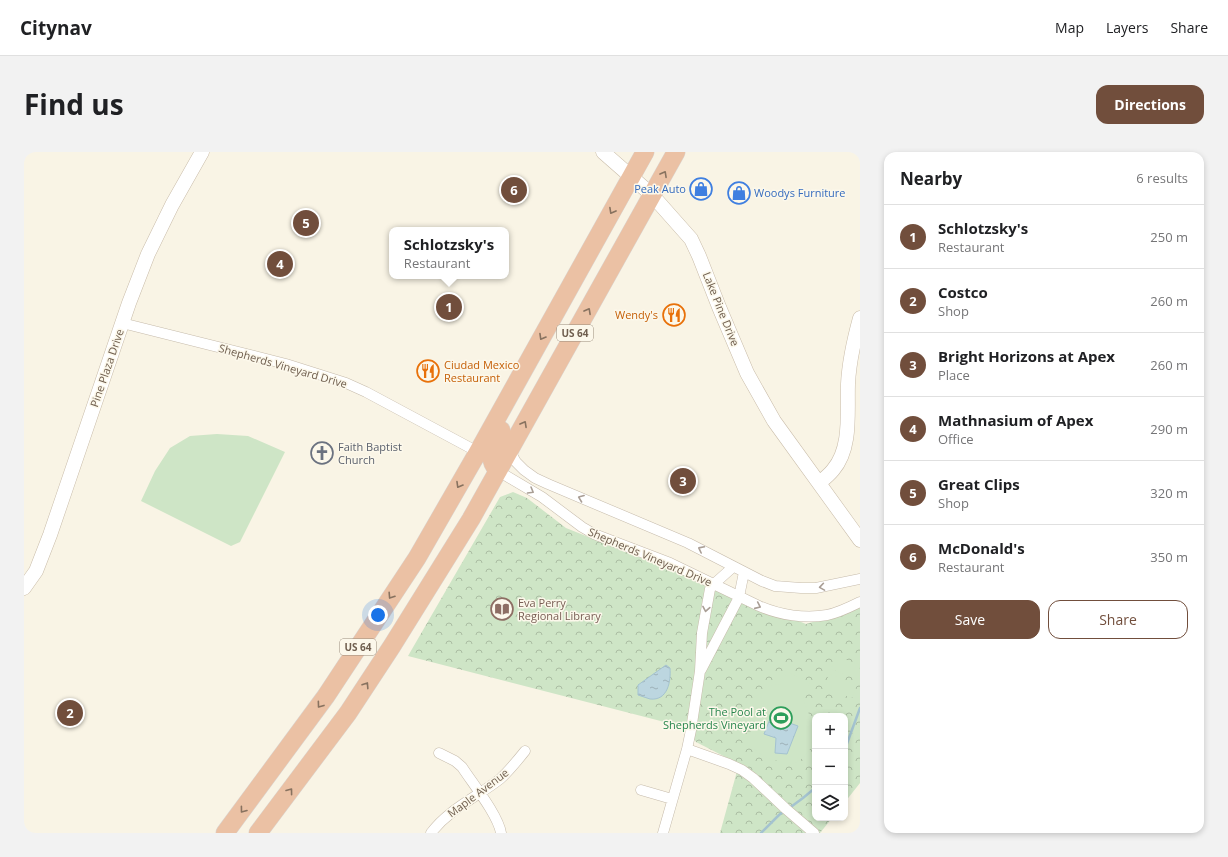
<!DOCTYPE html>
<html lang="en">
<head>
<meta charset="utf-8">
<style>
  body { margin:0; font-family:"Open Sans",sans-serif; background:#f2f2f2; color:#202124 }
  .controls { position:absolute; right:12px; bottom:12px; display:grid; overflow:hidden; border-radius:8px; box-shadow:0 2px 6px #0003 }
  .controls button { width:36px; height:36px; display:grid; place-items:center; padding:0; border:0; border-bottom:1px solid #e0e0e0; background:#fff; color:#202124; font:20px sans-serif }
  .you { position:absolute; left:354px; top:463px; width:14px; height:14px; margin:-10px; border:3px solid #fff; border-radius:50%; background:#1a73e8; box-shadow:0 0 0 6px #1a73e833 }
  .badge { display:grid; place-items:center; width:26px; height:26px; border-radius:50%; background:#714e3c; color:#fff; font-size:13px; font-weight:700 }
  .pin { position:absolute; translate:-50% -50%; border:2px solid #fff; box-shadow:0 1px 4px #0006 }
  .popup { position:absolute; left:365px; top:75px; width:120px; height:52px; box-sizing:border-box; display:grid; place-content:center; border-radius:8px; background:#fff; filter:drop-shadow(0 1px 3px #0005); font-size:13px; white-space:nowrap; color:#757577 }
  .popup b { font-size:15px; color:#202124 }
  .popup::after { content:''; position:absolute; left:50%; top:100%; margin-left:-8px; border:8px solid transparent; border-top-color:#fff }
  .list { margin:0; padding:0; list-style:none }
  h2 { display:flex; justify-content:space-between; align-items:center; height:52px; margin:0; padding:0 16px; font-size:17px }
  h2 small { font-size:13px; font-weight:400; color:#757577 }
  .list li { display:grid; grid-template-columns:26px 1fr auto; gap:12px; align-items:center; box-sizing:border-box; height:64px; padding:0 16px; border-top:1px solid #e0e0e0 }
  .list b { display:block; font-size:15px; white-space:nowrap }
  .list p { margin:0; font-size:13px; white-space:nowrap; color:#757577 }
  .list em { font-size:13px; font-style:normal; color:#757577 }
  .actions { display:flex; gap:8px; padding:12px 16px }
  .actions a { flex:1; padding:9px 0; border:1px solid #714e3c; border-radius:12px; text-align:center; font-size:14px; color:#714e3c }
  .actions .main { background:#714e3c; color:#fff }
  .icon { flex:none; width:22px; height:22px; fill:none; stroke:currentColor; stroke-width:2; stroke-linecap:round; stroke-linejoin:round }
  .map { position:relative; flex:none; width:836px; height:681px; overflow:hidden; border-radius:12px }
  header { display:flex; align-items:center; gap:24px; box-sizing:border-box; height:56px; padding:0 20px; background:#fff; border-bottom:1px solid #e0e0e0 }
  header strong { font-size:19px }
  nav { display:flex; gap:22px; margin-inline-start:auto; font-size:14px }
  .intro { display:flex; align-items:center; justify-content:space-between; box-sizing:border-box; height:96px; padding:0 24px }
  h1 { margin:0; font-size:28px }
  .button { padding:10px 18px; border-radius:12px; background:#714e3c; color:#fff; font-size:14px; font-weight:700 }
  main { display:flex; gap:24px; padding:0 24px }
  aside { flex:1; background:#fff; border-radius:12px; box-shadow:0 2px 6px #0003 }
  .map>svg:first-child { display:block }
  .forest { fill:url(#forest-crowns) }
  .garden { fill:#cee5c6 }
  .water { fill:url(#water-ripples); stroke:#a4c3d0 }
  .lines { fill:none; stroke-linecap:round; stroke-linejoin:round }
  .stream { stroke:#a4c3d0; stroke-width:2.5 }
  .street-casing { stroke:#c6bbab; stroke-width:11 }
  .secondary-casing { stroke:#c9bca9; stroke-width:15 }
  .highway-casing { stroke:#dad5d1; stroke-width:19 }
  .street { stroke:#fff; stroke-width:10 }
  .secondary { stroke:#fff; stroke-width:14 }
  .highway { stroke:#ebc1a4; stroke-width:18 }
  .oneway { stroke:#88725f }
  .oneway2 { stroke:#a99e95 }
  .labels { text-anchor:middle; stroke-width:3; stroke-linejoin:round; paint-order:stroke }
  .shield { fill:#fcf8eb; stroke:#998c7d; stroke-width:1 }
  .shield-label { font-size:10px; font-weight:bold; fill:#6f5e4e }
  .shop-label { font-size:11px; fill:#366cbe; stroke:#fcf8eb; text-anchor:end }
  .street-label { font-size:11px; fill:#6f5e4e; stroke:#fcf8eb }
  .food-label { font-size:11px; fill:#c56008; stroke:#fcf8eb; text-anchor:end }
  .worship-label { font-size:11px; fill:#5b616d; stroke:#fcf8eb; text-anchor:start }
  .education-label { font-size:11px; fill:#785e54; stroke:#fcf8eb; text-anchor:start }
  .leisure-label { font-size:11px; fill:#27864d; stroke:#fcf8eb; text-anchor:end }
</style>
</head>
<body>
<header>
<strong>Citynav</strong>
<nav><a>Map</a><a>Layers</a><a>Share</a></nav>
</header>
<div class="intro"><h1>Find us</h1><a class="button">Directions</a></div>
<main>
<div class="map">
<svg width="836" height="681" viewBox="0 0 836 681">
  <defs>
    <pattern id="forest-crowns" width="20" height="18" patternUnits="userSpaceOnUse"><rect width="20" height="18" fill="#cee5c6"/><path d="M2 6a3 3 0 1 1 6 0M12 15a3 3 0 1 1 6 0" fill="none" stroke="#abbda3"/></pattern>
    <pattern id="water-ripples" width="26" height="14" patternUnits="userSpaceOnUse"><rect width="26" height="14" fill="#bcd6e0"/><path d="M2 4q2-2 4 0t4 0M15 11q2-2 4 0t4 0" fill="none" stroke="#9db1b8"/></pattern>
  </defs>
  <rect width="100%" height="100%" fill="#f9f4e5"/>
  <!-- forest -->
  <path class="forest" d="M489,340l14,6 39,30 240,96 54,-16v175l-15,19v-86h-30v102h17l-12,15h-100l19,-69 -43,-22 -12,-15 -276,-71 92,-159z"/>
  <!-- garden -->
  <path class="garden" d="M193,282l31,2 37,16 -45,90 -9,4 -90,-45 14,-30 15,-23 20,-12z
    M812,504l24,9 -1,15 -28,-11z
    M763,520l23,10 -7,17 9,23 1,14 -2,12 -8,10 -8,5 -8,1 -24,-8 -10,-8 -3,-12 2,-22 -7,-12 15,-8 5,-6 9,-3 8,-1z
    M805,522l28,11 -5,13 -28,-10z"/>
  <!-- water -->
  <path class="water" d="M642,513l4,3c1,13 -2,33 -20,31 -4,-1 -8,-3 -12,-4v-10z
    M750,557l10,1v11l14,5 -11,28 -12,-1 1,-15 -12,-4z"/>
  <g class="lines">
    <!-- stream -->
    <path class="stream" d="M821,597l15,-41
      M764,657l15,-11 12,-10
      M737,681l18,-18 5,-4"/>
    <!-- street casing -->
    <g class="street-casing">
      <path id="street" d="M98,171l164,41 60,19 20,9 112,60
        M488,296v7l4,7 8,8 11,8 13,6 140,59 74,38 13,5 26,2h15l44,-9
        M474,319l44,26 40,30 12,7 76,29 89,43c21,9 46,13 68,9 11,-2 23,-8 33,-13
        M677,518l35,-67 3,-6 5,-25
        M663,597l42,15 13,6 11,8 33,31 28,24
        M415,601l16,8 7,6c11,17 36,48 39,66
        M617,638l31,9
        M407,681c18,-24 46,-36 69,-54 9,-8 17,-18 25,-28
        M639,681l24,-84 4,-19 9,-59 2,-38 8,-44 4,-5 19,-17"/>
    </g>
    <!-- secondary casing -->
    <g class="secondary-casing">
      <path id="secondary" d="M579,0l49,43 39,44 8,17 20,51 28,66 27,48 86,119
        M795,331c5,-4 10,-8 14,-13 19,-22 14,-58 15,-86 1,-22 6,-44 12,-66
        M0,436l12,-17 14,-36 79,-232 19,-49 24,-49 30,-53"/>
    </g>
    <!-- highway casing -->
    <g class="highway-casing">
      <path id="highway" d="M474,319c-13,-14 -4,-27 3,-41
        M201,681l101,-137 91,-138 61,-106 167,-300
        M234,681l90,-120 44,-67 79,-127 205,-367"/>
    </g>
    <!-- street -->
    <use href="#street" class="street"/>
    <!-- secondary -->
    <use href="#secondary" class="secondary"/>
    <!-- highway -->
    <use href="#highway" class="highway"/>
  </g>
  <!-- one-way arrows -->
  <defs><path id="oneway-chevron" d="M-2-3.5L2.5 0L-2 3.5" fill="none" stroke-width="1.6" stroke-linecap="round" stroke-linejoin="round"/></defs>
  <g class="oneway">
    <use href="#oneway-chevron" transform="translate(640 22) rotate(-61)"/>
    <use href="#oneway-chevron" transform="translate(588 59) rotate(119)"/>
    <use href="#oneway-chevron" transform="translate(564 159) rotate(-61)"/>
    <use href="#oneway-chevron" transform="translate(518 185) rotate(120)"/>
    <use href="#oneway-chevron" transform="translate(500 272) rotate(-61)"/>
    <use href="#oneway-chevron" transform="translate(435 333) rotate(120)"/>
    <use href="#oneway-chevron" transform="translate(367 444) rotate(123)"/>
    <use href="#oneway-chevron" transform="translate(342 533) rotate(-57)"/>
    <use href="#oneway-chevron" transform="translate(296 553) rotate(126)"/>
    <use href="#oneway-chevron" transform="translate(266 639) rotate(-53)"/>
    <use href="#oneway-chevron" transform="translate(219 658) rotate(127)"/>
  </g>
  <g class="oneway2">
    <use href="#oneway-chevron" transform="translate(507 339) rotate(30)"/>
    <use href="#oneway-chevron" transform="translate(557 346) rotate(-159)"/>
    <use href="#oneway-chevron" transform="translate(677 397) rotate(-153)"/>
    <use href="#oneway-chevron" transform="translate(798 435) rotate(171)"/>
    <use href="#oneway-chevron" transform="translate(734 454) rotate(24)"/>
    <use href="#oneway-chevron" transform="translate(682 457) rotate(100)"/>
  </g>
  <!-- icons -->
  <defs>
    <g id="shop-ring" transform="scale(1.15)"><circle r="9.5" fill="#fcf8eb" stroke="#3f7fe0" stroke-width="1.5"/><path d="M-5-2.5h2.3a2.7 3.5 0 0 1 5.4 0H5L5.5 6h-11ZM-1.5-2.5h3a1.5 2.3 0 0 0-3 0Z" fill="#3f7fe0"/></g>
    <g id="restaurant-ring" transform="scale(1.15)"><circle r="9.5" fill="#fcf8eb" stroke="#e8710a" stroke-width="1.5"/><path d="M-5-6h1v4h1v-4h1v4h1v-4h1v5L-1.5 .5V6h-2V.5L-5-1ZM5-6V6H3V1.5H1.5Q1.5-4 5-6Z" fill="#e8710a"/></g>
    <g id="church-ring" transform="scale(1.15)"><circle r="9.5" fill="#fcf8eb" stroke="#6b7280" stroke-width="1.5"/><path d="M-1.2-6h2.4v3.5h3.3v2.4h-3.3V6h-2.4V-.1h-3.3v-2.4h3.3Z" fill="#6b7280"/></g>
    <g id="library-ring" transform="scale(1.15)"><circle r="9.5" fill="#fcf8eb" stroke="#8d6e63" stroke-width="1.5"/><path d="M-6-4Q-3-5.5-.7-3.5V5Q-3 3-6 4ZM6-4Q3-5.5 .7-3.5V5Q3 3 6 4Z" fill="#8d6e63"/></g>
    <g id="stadium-ring" transform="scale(1.15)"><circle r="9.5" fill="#fcf8eb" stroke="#2e9e5b" stroke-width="1.5"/><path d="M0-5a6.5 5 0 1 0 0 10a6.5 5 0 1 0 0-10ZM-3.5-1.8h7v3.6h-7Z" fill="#2e9e5b"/></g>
  </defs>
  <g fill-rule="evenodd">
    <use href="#shop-ring" x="677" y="37"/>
    <use href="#shop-ring" x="715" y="41"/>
    <use href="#restaurant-ring" x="650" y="163"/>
    <use href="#restaurant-ring" x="404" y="219"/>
    <use href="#church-ring" x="298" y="301"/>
    <use href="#library-ring" x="478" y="457"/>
    <use href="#stadium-ring" x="757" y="566"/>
  </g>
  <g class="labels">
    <!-- shield labels -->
    <g class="shield">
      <rect x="533" y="173" width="36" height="16" rx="3"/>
      <rect x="316" y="487" width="36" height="16" rx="3"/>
    </g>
    <g class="shield-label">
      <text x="551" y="185">US 64</text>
      <text x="334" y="499">US 64</text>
    </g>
    <!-- shop labels -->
    <g class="shop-label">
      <text x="662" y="41">Peak Auto</text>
      <text x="730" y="45" text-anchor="start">Woodys Furniture</text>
    </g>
    <!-- street labels -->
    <g class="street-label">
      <text transform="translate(697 157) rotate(68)" y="4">Lake Pine Drive</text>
      <text transform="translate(259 214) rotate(16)" y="4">Shepherds Vineyard Drive</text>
      <text transform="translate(83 216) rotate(-71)" y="4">Pine Plaza Drive</text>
      <text transform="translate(626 405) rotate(23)" y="4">Shepherds Vineyard Drive</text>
      <text transform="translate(454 641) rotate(-37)" y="4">Maple Avenue</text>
    </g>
    <!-- food labels -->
    <g class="food-label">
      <text x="634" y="167">Wendy's</text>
      <text x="420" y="217" text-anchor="start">Ciudad Mexico<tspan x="420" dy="13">Restaurant</tspan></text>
    </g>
    <!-- worship labels -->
    <g class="worship-label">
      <text x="314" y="299">Faith Baptist<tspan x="314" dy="13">Church</tspan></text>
    </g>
    <!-- education labels -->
    <g class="education-label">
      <text x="494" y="455">Eva Perry<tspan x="494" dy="13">Regional Library</tspan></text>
    </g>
    <!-- leisure labels -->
    <g class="leisure-label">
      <text x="742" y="564">The Pool at<tspan x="742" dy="13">Shepherds Vineyard</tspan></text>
    </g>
  </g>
</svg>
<div class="controls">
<button>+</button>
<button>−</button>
<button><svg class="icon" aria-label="layers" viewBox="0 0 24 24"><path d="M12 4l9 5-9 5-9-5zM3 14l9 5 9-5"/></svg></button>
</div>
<div class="you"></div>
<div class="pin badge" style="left:425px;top:155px">1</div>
<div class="popup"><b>Schlotzsky's</b>Restaurant</div>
<div class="pin badge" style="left:46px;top:561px">2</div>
<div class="pin badge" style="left:659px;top:329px">3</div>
<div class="pin badge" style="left:256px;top:112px">4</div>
<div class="pin badge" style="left:282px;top:71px">5</div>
<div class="pin badge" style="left:490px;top:38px">6</div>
</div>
<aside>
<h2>Nearby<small>6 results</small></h2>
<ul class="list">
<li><span class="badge">1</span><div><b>Schlotzsky's</b><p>Restaurant</p></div><em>250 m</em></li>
<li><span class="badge">2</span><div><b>Costco</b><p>Shop</p></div><em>260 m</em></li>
<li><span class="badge">3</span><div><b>Bright Horizons at Apex</b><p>Place</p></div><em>260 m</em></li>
<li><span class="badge">4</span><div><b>Mathnasium of Apex</b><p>Office</p></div><em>290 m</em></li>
<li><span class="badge">5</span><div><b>Great Clips</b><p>Shop</p></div><em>320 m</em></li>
<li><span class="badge">6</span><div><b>McDonald's</b><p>Restaurant</p></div><em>350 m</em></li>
</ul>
<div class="actions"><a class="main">Save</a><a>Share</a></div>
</aside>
</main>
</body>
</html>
